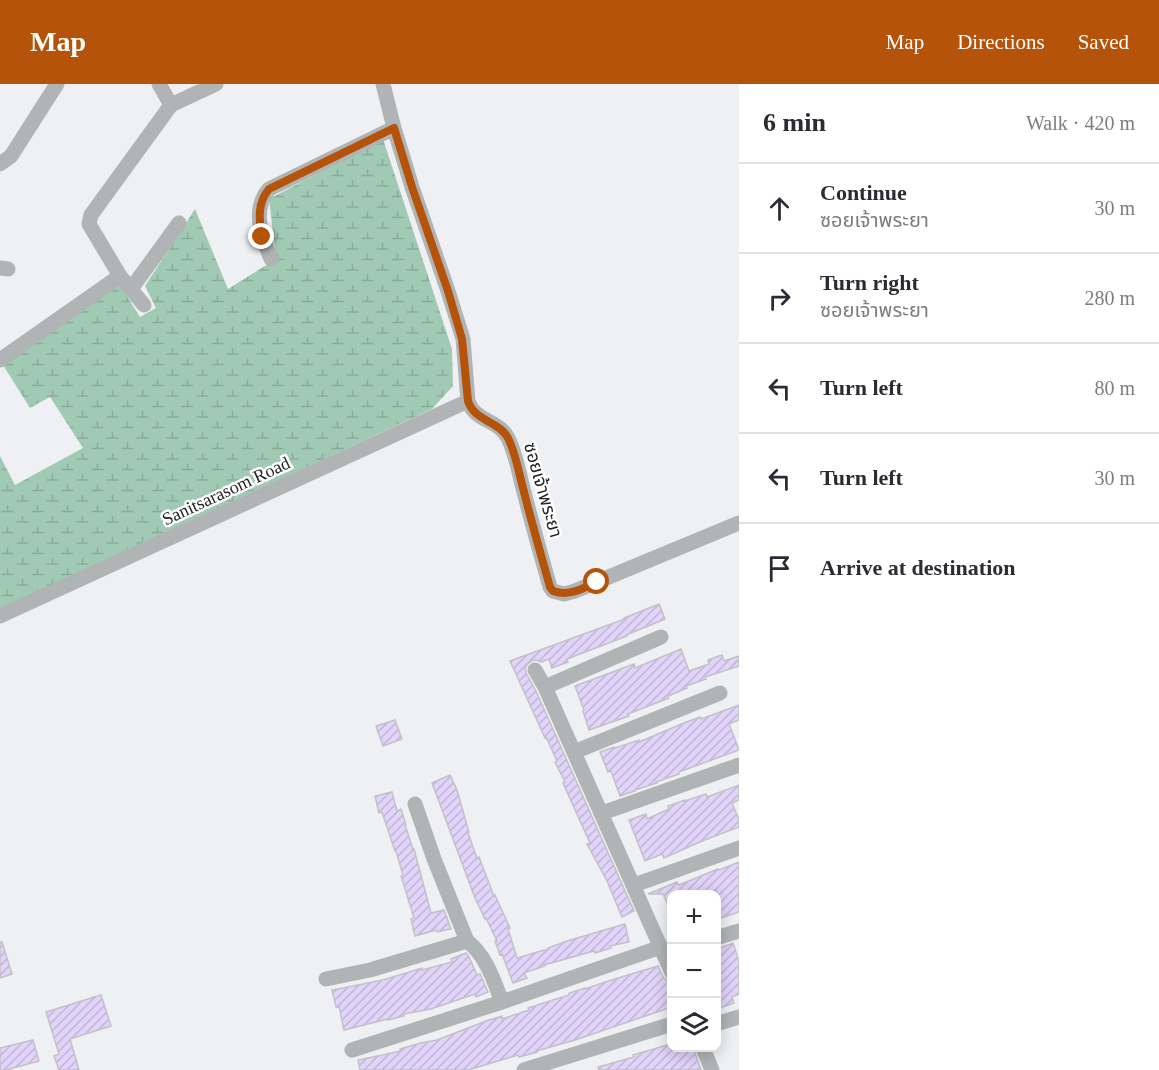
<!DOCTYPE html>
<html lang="en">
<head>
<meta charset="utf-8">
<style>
  body { margin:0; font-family:"Times New Roman","Noto Sans Thai",serif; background:#f2f2f3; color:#2b2b33 }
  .controls { position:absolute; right:18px; bottom:18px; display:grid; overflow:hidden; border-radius:12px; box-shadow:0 3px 15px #0003 }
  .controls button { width:54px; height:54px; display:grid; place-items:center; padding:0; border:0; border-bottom:2px solid #e1e1e2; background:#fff; color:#2b2b33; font:30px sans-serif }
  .stop { position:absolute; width:18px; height:18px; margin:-14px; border:4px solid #b45309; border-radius:50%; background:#fff }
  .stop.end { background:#b45309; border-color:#fff; box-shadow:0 2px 6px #0008 }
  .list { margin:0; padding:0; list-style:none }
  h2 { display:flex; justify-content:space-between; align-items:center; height:78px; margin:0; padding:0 24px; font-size:26px }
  h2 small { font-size:20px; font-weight:400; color:#7c7c81 }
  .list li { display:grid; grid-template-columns:39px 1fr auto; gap:18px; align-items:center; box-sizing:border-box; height:90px; padding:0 24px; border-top:2px solid #e1e1e2 }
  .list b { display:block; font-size:22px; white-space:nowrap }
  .list p { margin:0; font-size:20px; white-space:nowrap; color:#7c7c81 }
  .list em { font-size:20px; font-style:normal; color:#7c7c81 }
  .icon { flex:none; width:33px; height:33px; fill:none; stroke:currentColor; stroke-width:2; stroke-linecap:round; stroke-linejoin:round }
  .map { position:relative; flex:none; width:739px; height:986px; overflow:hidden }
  header { display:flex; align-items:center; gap:36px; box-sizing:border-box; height:84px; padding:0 30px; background:#b45309; color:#fff }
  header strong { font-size:28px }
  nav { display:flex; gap:33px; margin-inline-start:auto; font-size:21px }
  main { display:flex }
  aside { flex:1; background:#fff }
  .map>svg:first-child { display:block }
  .wetland { fill:url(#wetland-marsh) }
  .building { fill:url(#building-hatch); stroke:#c3c1c5; stroke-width:1.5 }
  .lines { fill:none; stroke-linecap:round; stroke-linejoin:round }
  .minor { stroke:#b1b4b4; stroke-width:15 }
  .route { stroke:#b45309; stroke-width:8 }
  .labels { text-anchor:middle; stroke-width:5; stroke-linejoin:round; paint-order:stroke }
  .street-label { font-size:18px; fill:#212223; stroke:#fff }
</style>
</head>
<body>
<header>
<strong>Map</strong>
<nav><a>Map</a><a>Directions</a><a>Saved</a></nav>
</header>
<main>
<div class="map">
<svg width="739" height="986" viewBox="0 0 739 986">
  <defs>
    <pattern id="wetland-marsh" width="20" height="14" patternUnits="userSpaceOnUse" patternTransform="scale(1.5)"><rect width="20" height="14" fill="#a1cab5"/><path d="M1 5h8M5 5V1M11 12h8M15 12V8" fill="none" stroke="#8aad9b"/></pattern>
    <pattern id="building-hatch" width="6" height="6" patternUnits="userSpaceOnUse" patternTransform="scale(1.5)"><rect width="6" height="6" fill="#e1d3fa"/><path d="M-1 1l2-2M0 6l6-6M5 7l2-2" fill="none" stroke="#c1b5d6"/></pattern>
  </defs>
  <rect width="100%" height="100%" fill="#eff0f4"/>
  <!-- wetland -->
  <path class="wetland" d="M383,55l69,210 1,37 -21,23 -432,200v-153l15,29 68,-37 -33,-51 -20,11 -27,-43 117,-80 20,32 16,-9 -11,-22 50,-77 33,80 48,-30 -7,-60z"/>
  <!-- building -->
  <path class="building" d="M659,520l6,15 -39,16 1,1 -60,23 1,3 -16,6 -3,-9 -8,3 -5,-2 -5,1 -4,4 -2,4 2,6 9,16 98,220 -12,6 -15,-36 -20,-37 3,-1 -27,-60 2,-1 -10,-20 2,-1 -11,-24 -1,1 -35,-77 115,-42 -1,-1z
    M681,565l8,22 20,-7 -1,-4 14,-5 2,6 15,-5v10l-34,11 1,2 -20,7 1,2 -19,8 1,2 -41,16 1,2 -40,14 -6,-19 1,-1 -9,-24 59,-22 1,4z
    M739,621v15l-10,4 10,26 -60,22v2l-23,8 1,1 -22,7v1l-15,5 -9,-25 -3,1 -8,-20 14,-5 1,1 24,-8v2l45,-19 16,-6 1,2z
    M395,636l7,19 -19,7 -7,-20z
    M450,691l7,15 12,42 -1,1 9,25 2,-1 15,39 1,-1 15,33 -2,1 9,29 31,-9v-1l19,-7 58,-17 4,18 -19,4 1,2 -16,5 -1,-2 -50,14 1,1 -21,7 3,5 -14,5 -11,-29 -2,1 -5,-14h2l-11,-23 -1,1 -10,-21 -43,-115z
    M739,701v15l-7,3 7,17v7l-37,14 -38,17 -2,-4 -17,7 -16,-41 17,-6 1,5 22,-10 -1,-3 17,-6v1l21,-7 1,3z
    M392,708l5,19 4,-2 5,16h-1l8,24h1l17,64 13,-3 7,19 -14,3 -1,-2 -21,6 -4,-17 3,-1 -13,-42 2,-1 -7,-24h-1l-13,-39 -3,1 -4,-17z
    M739,778v50l-18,6 -4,-11v-17l-12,4h-33v20l-9,-20h-15l29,-12 2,3 39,-16 1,1z
    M0,858h2l10,32 -12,4z
    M733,859l6,18v33l-7,3 2,6 -17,6v-60z
    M466,869l3,4 8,18 3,-1 8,18 -12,5 -1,-3 -44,15 -27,5v2l-16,4v-1l-44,11 -5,-24 -3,1 -4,-17 51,-10 39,-12v2l30,-8 -1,-3z
    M658,882l5,11 4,4 5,2v24l-97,33 -39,11 1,1 -18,5 -1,-2 -50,15h-108l-2,-10 43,-9 -1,-2 21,-6 16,-3 49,-19 16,-5v3l27,-9 -1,-2 41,-13v-2l16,-5v1l23,-8z
    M101,911l10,31 -41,13 9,31h-20l-5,-14 5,-2 -13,-42z
    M33,956l6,21 -33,9h-6v-22z
    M671,960l1,3h21l8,23h-102l-1,-3 36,-10 -1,-2z"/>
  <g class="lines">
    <!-- minor -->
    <path class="minor" d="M383,0l11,44 18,59 36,104 15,48 5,62c7,21 30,18 40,37 8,16 11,36 16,54 8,32 17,63 26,95l3,4 11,3 11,-3 164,-68
      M171,21l45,-21
      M0,80l11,-8 46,-72
      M271,175c-9,-22 -20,-49 -2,-70l125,-61
      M0,184l8,1
      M131,205l48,-66
      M144,221l-24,-29 -31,-52 2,-9 80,-110 -12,-21
      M0,276l120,-84
      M0,532l468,-215
      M535,586l10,17 127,286
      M545,603l116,-50
      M574,668l146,-59
      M415,720l19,55 33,82c19,14 27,40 35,61
      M602,729l137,-48
      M634,801l105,-37
      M716,854l23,-7
      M326,895l44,-9 97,-29
      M716,940l23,-7
      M703,964l9,22
      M352,966l150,-48 159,-55
      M524,986l148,-46"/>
  </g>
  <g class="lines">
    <!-- route -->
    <path class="route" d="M262,153c-3,-17 -5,-34 7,-48l125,-61 18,59 36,104 14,48 6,62c7,21 30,19 40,37 8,16 11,36 16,54 8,32 17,63 26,95l3,4c16,6 30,-3 44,-9"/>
  </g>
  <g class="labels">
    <!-- street labels -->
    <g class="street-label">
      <text transform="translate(543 406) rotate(74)" y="6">ซอยเจ้าพระยา</text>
      <text transform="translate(226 407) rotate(-25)" y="6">Sanitsarasom Road</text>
    </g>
  </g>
</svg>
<div class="controls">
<button>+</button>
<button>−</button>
<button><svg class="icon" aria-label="layers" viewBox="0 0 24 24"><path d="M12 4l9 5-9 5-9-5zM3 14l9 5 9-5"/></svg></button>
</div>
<div class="stop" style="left:597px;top:498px"></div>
<div class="stop end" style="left:262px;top:153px"></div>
</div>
<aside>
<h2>6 min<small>Walk · 420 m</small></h2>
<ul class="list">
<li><svg class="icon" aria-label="ahead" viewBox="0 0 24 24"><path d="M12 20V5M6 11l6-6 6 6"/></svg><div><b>Continue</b><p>ซอยเจ้าพระยา</p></div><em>30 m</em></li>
<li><svg class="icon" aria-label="right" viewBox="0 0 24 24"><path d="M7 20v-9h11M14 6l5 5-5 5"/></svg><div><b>Turn right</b><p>ซอยเจ้าพระยา</p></div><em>280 m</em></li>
<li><svg class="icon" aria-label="left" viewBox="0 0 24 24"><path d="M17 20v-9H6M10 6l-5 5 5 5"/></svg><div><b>Turn left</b></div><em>80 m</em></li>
<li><svg class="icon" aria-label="left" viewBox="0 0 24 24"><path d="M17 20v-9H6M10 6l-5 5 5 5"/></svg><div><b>Turn left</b></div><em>30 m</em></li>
<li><svg class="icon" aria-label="arrive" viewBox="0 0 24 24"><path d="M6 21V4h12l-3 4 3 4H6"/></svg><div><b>Arrive at destination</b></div></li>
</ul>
</aside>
</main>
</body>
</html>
